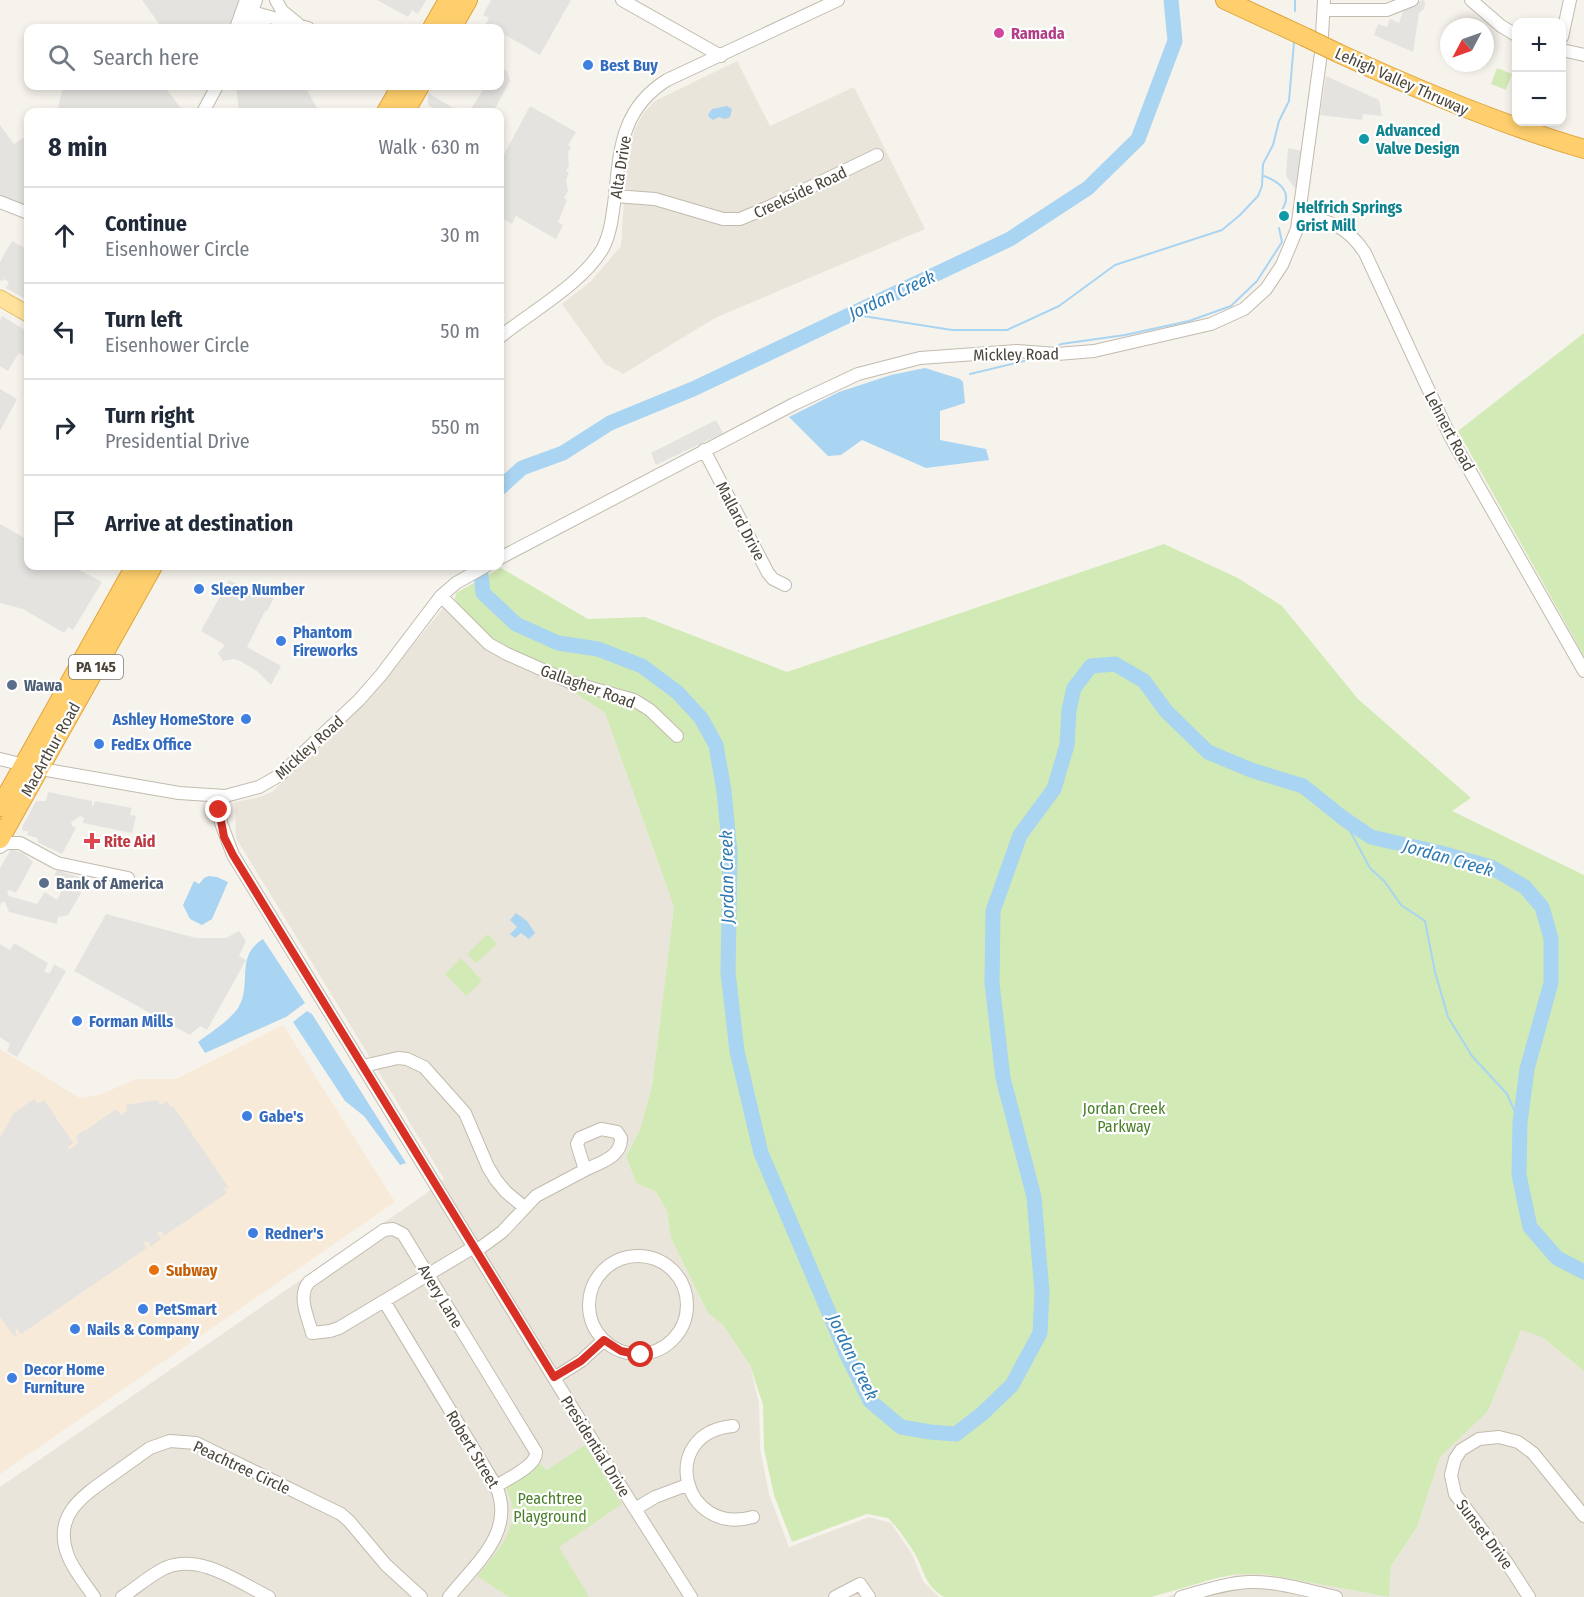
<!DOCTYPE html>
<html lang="en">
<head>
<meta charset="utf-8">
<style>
  body { margin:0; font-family:"Fira Sans Condensed",sans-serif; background:#f6f6f7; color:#1f2937 }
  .controls { position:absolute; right:18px; top:18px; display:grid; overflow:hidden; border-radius:12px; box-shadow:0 3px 9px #0003 }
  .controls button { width:54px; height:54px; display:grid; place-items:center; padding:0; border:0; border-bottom:2px solid #e0e1e3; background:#fff; color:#1f2937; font:30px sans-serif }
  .compass { position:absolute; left:1440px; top:18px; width:54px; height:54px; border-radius:50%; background:#fff; box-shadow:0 3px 9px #0003; rotate:229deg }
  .stop { position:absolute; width:18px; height:18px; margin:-14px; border:4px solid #d93025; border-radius:50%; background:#fff }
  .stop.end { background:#d93025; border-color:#fff; box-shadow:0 2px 6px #0008 }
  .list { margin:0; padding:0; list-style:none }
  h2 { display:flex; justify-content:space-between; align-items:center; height:78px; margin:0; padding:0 24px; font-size:26px }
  h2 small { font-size:20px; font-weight:400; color:#747a83 }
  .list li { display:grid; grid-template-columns:39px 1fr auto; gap:18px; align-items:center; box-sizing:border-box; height:96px; padding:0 24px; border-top:2px solid #e0e1e3 }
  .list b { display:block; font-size:22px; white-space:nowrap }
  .list p { margin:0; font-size:20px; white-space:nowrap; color:#747a83 }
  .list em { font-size:20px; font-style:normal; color:#747a83 }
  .icon { flex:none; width:33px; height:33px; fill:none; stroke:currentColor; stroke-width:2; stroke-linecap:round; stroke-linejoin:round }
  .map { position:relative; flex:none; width:1584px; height:1597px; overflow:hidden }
  .search { position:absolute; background:#fff; box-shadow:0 3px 9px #0003; left:24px; top:24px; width:480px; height:66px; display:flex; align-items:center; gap:15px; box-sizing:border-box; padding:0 21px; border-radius:12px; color:#747a83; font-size:22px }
  .panel { position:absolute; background:#fff; box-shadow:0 3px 9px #0003; left:24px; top:108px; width:480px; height:462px; border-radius:12px }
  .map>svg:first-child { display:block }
  .residential { fill:#eae5da }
  .commercial { fill:#f7ead8 }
  .green { fill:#d2eab5 }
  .parking { fill:#e5e3e0 }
  .water { fill:#a9d4f2 }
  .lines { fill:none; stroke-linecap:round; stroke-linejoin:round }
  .stream { stroke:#a9d4f2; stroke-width:2 }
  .river { stroke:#a9d4f2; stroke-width:15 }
  .minor-casing { stroke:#c2bbae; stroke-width:14 }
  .major-casing { stroke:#e6c16a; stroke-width:17 }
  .highway-casing { stroke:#e0a43c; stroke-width:20 }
  .minor { stroke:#fff; stroke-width:12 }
  .major { stroke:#ffe39c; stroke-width:15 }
  .highway { stroke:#ffcf6e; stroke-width:18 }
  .highway-bridge-casing { stroke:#e0a43c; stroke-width:20; stroke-linecap:butt }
  .highway-bridge { stroke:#ffcf6e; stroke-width:18 }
  .route { stroke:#d93025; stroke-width:8 }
  .hotel-dot { fill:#d1479c; stroke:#fff; stroke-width:2 }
  .shop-dot { fill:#3f7fe0; stroke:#fff; stroke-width:2 }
  .culture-dot { fill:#0f9aa8; stroke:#fff; stroke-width:2 }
  .service-dot { fill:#5c6f8a; stroke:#fff; stroke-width:2 }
  .health-dot { fill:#e0444e; stroke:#fff; stroke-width:2 }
  .food-dot { fill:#e8710a; stroke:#fff; stroke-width:2 }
  .labels { text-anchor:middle; stroke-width:4.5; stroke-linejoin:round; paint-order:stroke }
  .shield { fill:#fff; stroke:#817c74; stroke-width:1.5 }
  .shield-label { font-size:15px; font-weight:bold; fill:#4b4439 }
  .hotel-label { font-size:16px; font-weight:bold; fill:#b23c85; stroke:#fff; text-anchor:start }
  .shop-label { font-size:16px; font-weight:bold; fill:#366cbe; stroke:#fff; text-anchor:start }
  .street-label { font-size:16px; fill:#4b4439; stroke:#fff }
  .culture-label { font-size:16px; font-weight:bold; fill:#0d838f; stroke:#fff; text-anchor:start }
  .service-label { font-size:16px; font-weight:bold; fill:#4e5e75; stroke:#fff; text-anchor:start }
  .health-label { font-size:16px; font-weight:bold; fill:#be3a42; stroke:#fff; text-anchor:start }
  .park-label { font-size:16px; fill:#4a7f2a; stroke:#fff }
  .food-label { font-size:16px; font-weight:bold; fill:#c56008; stroke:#fff; text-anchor:start }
  .water-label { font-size:18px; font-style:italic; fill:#2e7ab2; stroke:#fff }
</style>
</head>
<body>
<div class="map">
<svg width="1584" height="1597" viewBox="0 0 1584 1597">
  <rect width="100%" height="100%" fill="#f6f3ec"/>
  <!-- residential -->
  <path class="residential" d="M737,61l33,65 84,-39 71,142 -210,89 -92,56 -18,-10 -43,-60 28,-22 31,-36 6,-91 8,-26 9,-17 11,-11z
    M444,607l161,106 69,194 -22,179 -12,44 -14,26 10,27 20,9 11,19 4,27 37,75 15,12 27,40 9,38 1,45 9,46 20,53 80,-30 22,6 21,31 11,27 16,16h-939v-110l424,-292 20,-16 -208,-341 -1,-36 25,-5 12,-5 107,-105z
    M1521,1329l21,8 42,34v226h-418l55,-16 17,-7h26l125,23 2,-31 26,-39 23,-71 48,-45z"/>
  <!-- commercial -->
  <path class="commercial" d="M283,1025l112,177 -395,272v-425l80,49 19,-3 38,-16h39z"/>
  <!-- green -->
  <path class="green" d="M1497,68l15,6 -6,16 -15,-6z
    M1584,333v323l-126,-225z
    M1164,544l74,34 44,28 76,93 113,99 -19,13 132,64v496l-42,-34 -21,-7 -33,81 -48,46 -23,70 -26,39 -2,31 -125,-23h-26l-21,4 -66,19h-207c-20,-12 -19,-25 -29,-43 -8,-13 -17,-26 -27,-36l-21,-4 -75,28 -18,-47 -10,-46 -1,-44 -13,-40 -27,-40 -15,-12 -37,-75 -4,-27 -11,-19 -20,-9 -10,-27 14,-26 12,-44 22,-179 -69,-194 -42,-28 -67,-32 -43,-41 6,-7 -4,-6 1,-6 45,-25 87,51 57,-2 142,55z
    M488,934l9,10 -21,19 -9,-9z
    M461,958l21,23 -16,15 -21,-22z
    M585,1445l37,59 -63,43 30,50h-80l-32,-21c16,-19 41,-45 35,-72 -2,-8 -6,-15 -9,-23l32,-21 12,10z"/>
  <!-- parking -->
  <path class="parking" d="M142,0h97l-10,28h-67z
    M377,0h49l-8,14 -6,-4 -4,7z
    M491,0h80l-31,55 -40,-23v-4h-7l-7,-4 3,-6 -6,-3z
    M1422,0h2l1,4 -1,5 -5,4 -6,39 -39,-17 4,-11 9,3 3,-8 9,4 4,-12z
    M500,67l7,4 3,10 -17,31h-24l15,-24 -4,-2h20z
    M1326,76l53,24 3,16 -19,-2 -1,6 -42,-5z
    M63,86h101l20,26h-127z
    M236,86h69l14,26h-80z
    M428,93l32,19h-19l-13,-7z
    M530,106l46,26 -8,13 3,2 -3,6 1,13 -3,5 3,2 -3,7 2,11 -4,7 3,2 -9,22 5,3 -7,14 -40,-23 -4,8 -12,-7v-55z
    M0,125l14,19 14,-9v71l-28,-9z
    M1288,148l15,3 -4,43 -13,-18z
    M12,241l15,8 -1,4 2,1v46l-22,-12 3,-6 -5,-3 -2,2 -2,-1v-18z
    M2,316l26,16v26l-9,-5 -11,18 -8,-5v-46z
    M0,389l17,10 -17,32z
    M716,420l7,13 -67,32 -5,-12z
    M0,524l28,16v26h44l30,16 -29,48 -5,-3 -4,6 -41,-24 -23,-6z
    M229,580l21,11 2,-4 22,11 -7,13h-2l-18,36 34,19 -10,19 -14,-14 -17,-10 -6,-2 -11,2 -5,-8 7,-8 -24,-14z
    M48,792l44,9v7l3,-7 37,7 -2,7 6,1 -4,17 -49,-10 1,-5 -4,-2 -9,6 1,4 4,2 -14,26 -23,-11 -2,-5 -10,-3 1,-4h-5l-1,-4 14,-26h10z
    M11,849l12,4 10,9 -17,31 -6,-3 -3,2 2,4 28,8 8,-12 12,8 9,-17 -12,-7 3,-6 22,7 -3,10 5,2v4l-13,22 -10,2 -1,7 -48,-12 -4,-10h-3l-2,4v-38z
    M106,914l90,24h30l13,-7 7,10 -7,15 7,4 -39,70 -7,-4 -10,9 -116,-64z
    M14,943l34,20 -4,9 6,1 4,-9 12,7 -49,86 -10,-6 3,-7 -10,-7v-93l10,6z
    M34,1099l4,5 6,-4 29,43 -5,4 1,3 9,-7 -2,-7 9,-6 5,6 -4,-6 30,-21 5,6 6,-4 -1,-6 31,-5 4,5 6,-4 4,6 2,-1 56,82 -5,-1 3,6 -63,43 -2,-4h-4l-1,2 4,5 -11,8 -1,-5h-6l4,6 -126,86 -4,-5h-2l2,8 -4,-2 -13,-18v-179l14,-25z"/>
  <!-- water -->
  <path class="water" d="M727,106l5,3 -2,8 -5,2 -6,-2 -6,3 -4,-3 -1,-2 4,-6z
    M925,368l35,11 3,3 2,21 -25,8v29l46,9 3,11 -63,8 -64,-28 -21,15 -13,1 -39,-39 50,-25 52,-17z
    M209,876l8,1 11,5 -16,37 -10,6 -12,-6 -7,-14 11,-24 5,3 5,-6z
    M516,913l11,8 8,12 -6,6 -8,-6 -6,5 -5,-4 7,-7 -7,-7z
    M263,939l42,64 -19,14 -81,36 -7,-11c13,-10 30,-20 40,-34 15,-24 -4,-51 25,-69z
    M307,1011l5,3 94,149 -6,2 -36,-49 -19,-15 -52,-79z"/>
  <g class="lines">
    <!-- stream -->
    <path class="stream" d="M1295,0v11
      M1264,176c16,6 29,16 18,34
      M850,314l102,16h55l52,-24 56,-41 107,-35 18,-15 18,-19 4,-10 1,-22 10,-19 6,-24 10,-20 5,-59
      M1053,349l8,-5 64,-9 64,-14 42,-15 26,-25 25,-39 -3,-14
      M970,374l67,-16
      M1343,818l27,50 15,14 16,23 24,16 10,51 13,45 24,39 35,38 13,29"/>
    <!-- river -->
    <path class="river" d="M500,488l22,-20 41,-15 47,-30 83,-34 317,-150 78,-51 50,-49 37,-98 -4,-41
      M480,566l3,27 33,31 42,19 40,6 44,17 35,26 24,26 15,27 8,46 6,62 -2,119 9,79 24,102 86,202 23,46 31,26 29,5 26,2 27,-21 29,-28 28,-52 2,-41 -8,-95 -31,-119 -11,-95 1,-72 27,-76 34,-46 13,-44 2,-35 5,-22 17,-22 24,-2 29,17 22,30 42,41 43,18 52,16 40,32 28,19 70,16 50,14 34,20 17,20 9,31v45l-24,86 -7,54 -1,52 11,52 27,31 27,14"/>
    <!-- minor casing -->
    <g class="minor-casing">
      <path id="minor" d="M276,0l6,11 16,13
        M622,0l99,56
        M1471,0l30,26 15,9
        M1324,10h63l25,-10
        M241,13l11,-1 56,16
        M244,16l4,6 18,6
        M236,28l10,-28
        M246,28l10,-28
        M1562,37l8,-37
        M1562,50l22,5
        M203,112l14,-26
        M615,196l40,3 68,20h17l31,-13 106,-51
        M0,202l28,11
        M1299,218c29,-1 50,10 66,35l85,183 134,235
        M500,337c32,-26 82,-53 103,-89 7,-14 9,-29 11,-44 6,-51 5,-94 53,-124l171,-80
        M704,450l64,123 5,6 12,6
        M500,558l294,-154 64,-30 62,-16 97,-7 40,3 37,-3 117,-27 33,-15 22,-20 16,-24 15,-36 24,-176 3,-53
        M441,596l48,48 18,10 63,28 64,18 16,10 27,26
        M0,759l41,10 138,24 46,3 34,-9 21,-12 79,-75 22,-25 60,-79 15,-13 30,-17
        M218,796l3,27 12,32 383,624 75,118
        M0,847l6,-4h14l37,20 71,15
        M363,1066l35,-8 9,1 17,8 41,46 23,54 8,13 10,12 18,15
        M601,1129l16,3 4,6c1,19 -22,25 -36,32l-8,-26 3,-6z
        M474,1247l-135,81 -9,3 -18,2c-4,-16 -15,-37 -3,-51l75,-52 9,-1 10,5 133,218c1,14 -29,27 -40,34
        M476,1251l26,-19 34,-36 49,-26
        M589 1305a49 49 0 1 1 98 0a49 49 0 1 1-98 0Z
        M384,1301l112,185c20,46 -20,77 -47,111
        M554,1378l27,-17 23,-21
        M733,1426c-76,7 -51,111 20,91
        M635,1509l20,-12 32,-12
        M94,1597c-9,-14 -22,-28 -27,-44 -13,-37 14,-56 41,-75 14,-10 28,-20 42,-30l20,-7 26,2 145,71 8,7 37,44 35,32
        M122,1597c14,-9 28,-22 43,-29 35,-15 73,14 104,29
        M835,1597l25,-13 9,13
        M1181,1597c22,-6 45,-14 68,-15 29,-1 59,9 87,15
        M1529,1597l-22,-34 -52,-69 -4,-19 4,-16 6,-9 18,-11 20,-2 19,5 15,11 51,63"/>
    </g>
    <!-- major casing -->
    <g class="major-casing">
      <path id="major" d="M0,298l28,16"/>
    </g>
    <!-- highway casing -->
    <g class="highway-casing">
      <path id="highway" d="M1225,0l80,37
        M432,28l16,-28
        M452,28l16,-28
        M1338,53c80,37 161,71 246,96
        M386,112l15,-26
        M405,112l15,-26
        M0,807l135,-241
        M0,839l153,-273"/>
    </g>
    <!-- minor -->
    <use href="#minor" class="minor"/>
    <!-- major -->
    <use href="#major" class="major"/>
    <!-- highway -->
    <use href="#highway" class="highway"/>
    <!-- highway-bridge casing -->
    <g class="highway-bridge-casing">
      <path id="highway-bridge" d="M1305,37l33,16"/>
    </g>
    <!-- highway-bridge -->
    <use href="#highway-bridge" class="highway-bridge"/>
  </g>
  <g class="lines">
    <!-- route -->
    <path class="route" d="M219,810l5,27 9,18 321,522 27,-16 23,-21 17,11 20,4"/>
  </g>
  <!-- markers -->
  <circle class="hotel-dot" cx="999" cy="33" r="6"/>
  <g class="shop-dot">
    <circle cx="588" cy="65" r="6"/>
    <circle cx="199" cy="589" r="6"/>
    <circle cx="281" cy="641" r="6"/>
    <circle cx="246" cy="719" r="6"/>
    <circle cx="99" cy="744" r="6"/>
    <circle cx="77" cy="1021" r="6"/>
    <circle cx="247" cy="1116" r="6"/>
    <circle cx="253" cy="1233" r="6"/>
    <circle cx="143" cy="1309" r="6"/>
    <circle cx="75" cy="1329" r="6"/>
    <circle cx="12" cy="1378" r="6"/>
  </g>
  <g class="culture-dot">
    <circle cx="1364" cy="139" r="6"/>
    <circle cx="1284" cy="216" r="6"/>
  </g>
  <g class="service-dot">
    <circle cx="12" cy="685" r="6"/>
    <circle cx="44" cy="883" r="6"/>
  </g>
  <path class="health-dot" d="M89 832h6v6h6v6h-6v6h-6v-6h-6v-6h6z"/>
  <circle class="food-dot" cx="154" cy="1270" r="6"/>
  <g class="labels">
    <!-- shield labels -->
    <rect class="shield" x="69" y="655" width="54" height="24" rx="4.5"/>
    <g class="shield-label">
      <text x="96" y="672">PA 145</text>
    </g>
    <!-- hotel labels -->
    <g class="hotel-label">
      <text x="1011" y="39">Ramada</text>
    </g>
    <!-- shop labels -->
    <g class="shop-label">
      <text x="600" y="71">Best Buy</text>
      <text x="211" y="595">Sleep Number</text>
      <text x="293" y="638">Phantom<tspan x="293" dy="18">Fireworks</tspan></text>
      <text x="234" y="725" text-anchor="end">Ashley HomeStore</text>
      <text x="111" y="750">FedEx Office</text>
      <text x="89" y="1027">Forman Mills</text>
      <text x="259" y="1122">Gabe's</text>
      <text x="265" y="1239">Redner's</text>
      <text x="155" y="1315">PetSmart</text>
      <text x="87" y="1335">Nails &amp; Company</text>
      <text x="24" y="1375">Decor Home<tspan x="24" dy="18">Furniture</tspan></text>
    </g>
    <!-- street labels -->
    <g class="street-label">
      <text transform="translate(1402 81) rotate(24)" y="6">Lehigh Valley Thruway</text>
      <text transform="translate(620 167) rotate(-81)" y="6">Alta Drive</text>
      <text transform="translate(800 192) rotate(-25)" y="6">Creekside Road</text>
      <text transform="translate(1016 354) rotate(-1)" y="6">Mickley Road</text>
      <text transform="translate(1450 431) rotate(62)" y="6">Lehnert Road</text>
      <text transform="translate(741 521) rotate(62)" y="6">Mallard Drive</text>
      <text transform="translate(588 686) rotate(20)" y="6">Gallagher Road</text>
      <text transform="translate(309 747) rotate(-42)" y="6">Mickley Road</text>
      <text transform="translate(50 749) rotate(-61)" y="6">MacArthur Road</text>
      <text transform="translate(441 1296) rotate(59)" y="6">Avery Lane</text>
      <text transform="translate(596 1446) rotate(58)" y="6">Presidential Drive</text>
      <text transform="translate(473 1449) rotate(59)" y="6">Robert Street</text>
      <text transform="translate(242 1467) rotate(25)" y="6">Peachtree Circle</text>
      <text transform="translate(1485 1534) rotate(53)" y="6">Sunset Drive</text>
    </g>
    <!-- culture labels -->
    <g class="culture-label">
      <text x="1376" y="136">Advanced<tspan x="1376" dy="18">Valve Design</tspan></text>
      <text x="1296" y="213">Helfrich Springs<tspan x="1296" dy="18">Grist Mill</tspan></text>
    </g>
    <!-- service labels -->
    <g class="service-label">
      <text x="24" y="691">Wawa</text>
      <text x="56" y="889">Bank of America</text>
    </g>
    <!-- health labels -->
    <g class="health-label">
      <text x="104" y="847">Rite Aid</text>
    </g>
    <!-- park labels -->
    <g class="park-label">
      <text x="1124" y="1114">Jordan Creek<tspan x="1124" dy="18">Parkway</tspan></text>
      <text x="550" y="1504">Peachtree<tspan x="550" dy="18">Playground</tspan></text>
    </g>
    <!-- food labels -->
    <g class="food-label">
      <text x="166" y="1276">Subway</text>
    </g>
    <!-- water labels -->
    <g class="water-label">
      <text transform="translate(892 295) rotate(-25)" y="6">Jordan Creek</text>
      <text transform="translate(1448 858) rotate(16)" y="6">Jordan Creek</text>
      <text transform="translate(727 877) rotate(-91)" y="6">Jordan Creek</text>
      <text transform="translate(853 1357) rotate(64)" y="6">Jordan Creek</text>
    </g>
  </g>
</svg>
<div class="controls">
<button>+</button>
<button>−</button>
</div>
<svg class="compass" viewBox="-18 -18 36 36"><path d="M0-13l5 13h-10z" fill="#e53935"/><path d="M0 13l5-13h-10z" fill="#747a83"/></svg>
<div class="stop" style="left:641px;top:1355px"></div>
<div class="stop end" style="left:219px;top:810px"></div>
<div class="search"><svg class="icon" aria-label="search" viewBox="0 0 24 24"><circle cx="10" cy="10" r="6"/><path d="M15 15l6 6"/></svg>Search here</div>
<section class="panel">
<h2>8 min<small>Walk · 630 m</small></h2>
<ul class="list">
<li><svg class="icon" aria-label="ahead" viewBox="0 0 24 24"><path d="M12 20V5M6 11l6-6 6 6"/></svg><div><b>Continue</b><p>Eisenhower Circle</p></div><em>30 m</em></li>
<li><svg class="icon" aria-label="left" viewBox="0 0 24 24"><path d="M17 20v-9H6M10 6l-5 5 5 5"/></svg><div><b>Turn left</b><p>Eisenhower Circle</p></div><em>50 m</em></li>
<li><svg class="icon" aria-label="right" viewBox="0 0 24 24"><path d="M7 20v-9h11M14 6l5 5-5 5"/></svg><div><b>Turn right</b><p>Presidential Drive</p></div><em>550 m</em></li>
<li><svg class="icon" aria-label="arrive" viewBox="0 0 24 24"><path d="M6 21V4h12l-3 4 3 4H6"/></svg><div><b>Arrive at destination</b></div></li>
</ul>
</section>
</div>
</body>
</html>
